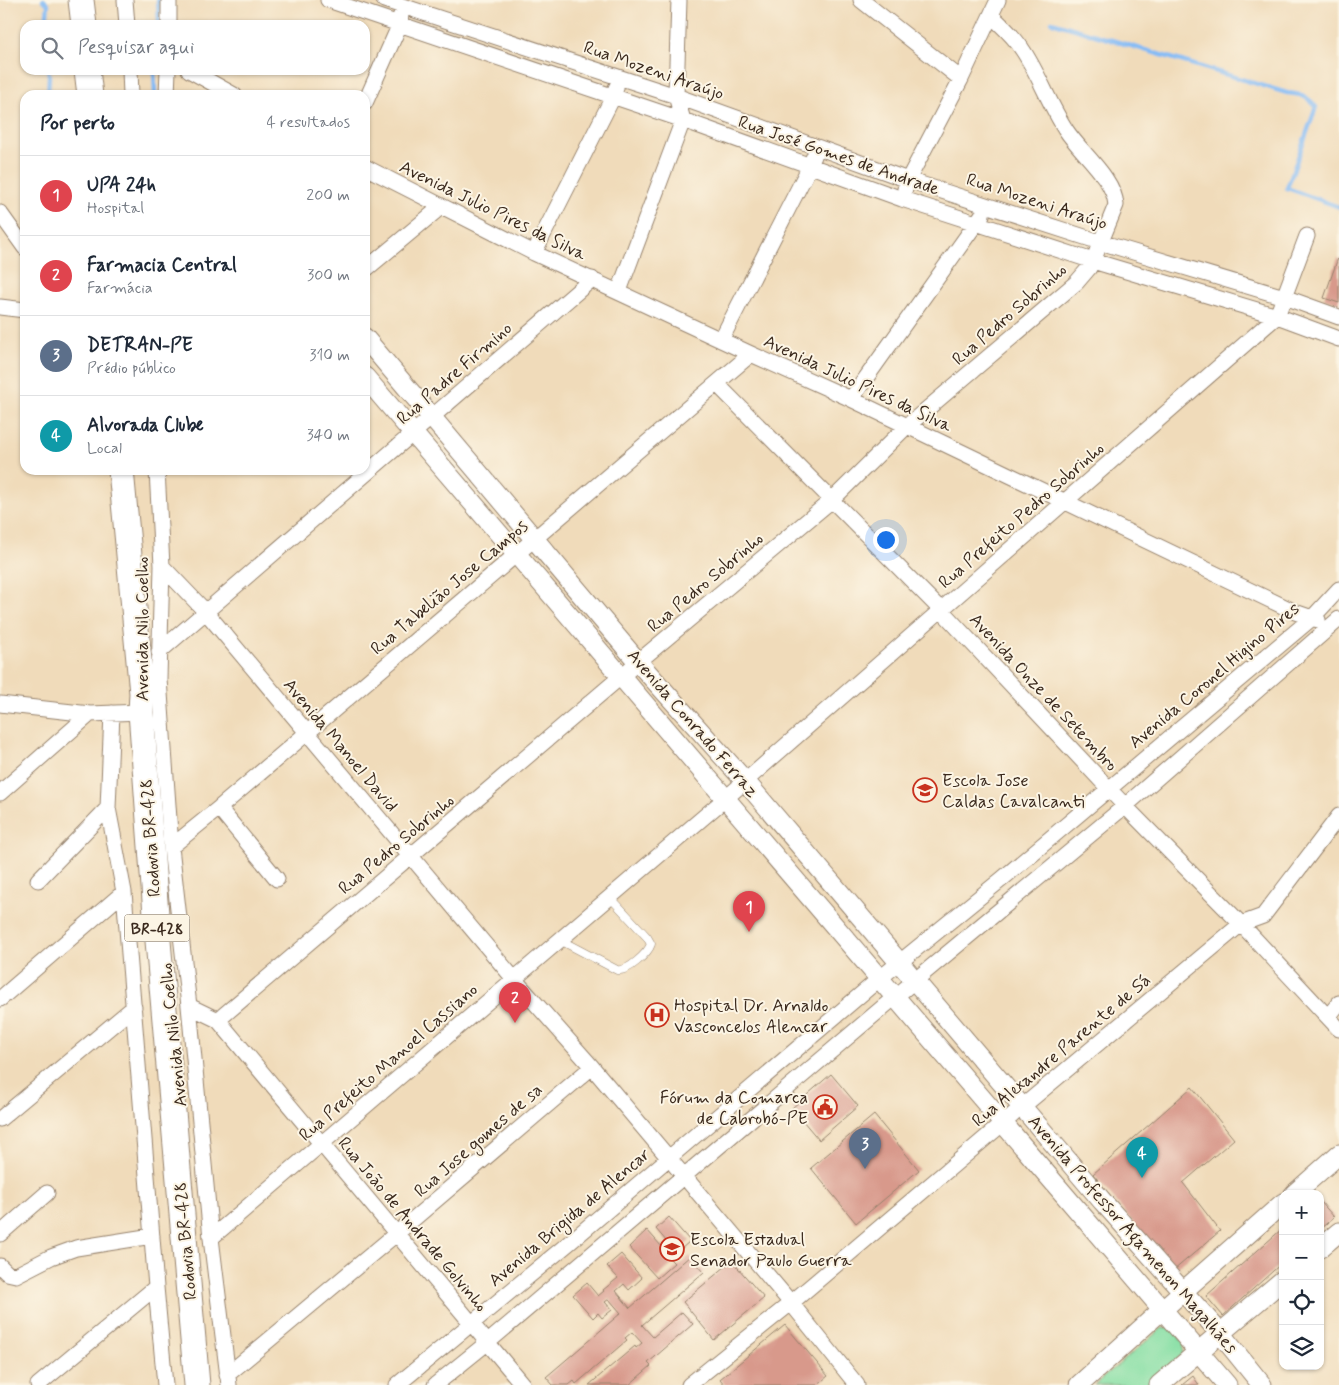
<!DOCTYPE html>
<html lang="pt">
<head>
<meta charset="utf-8">
<style>
  body { margin:0; font-family:Mynerve,sans-serif; background:#f2f2f3; color:#1f2937 }
  .controls { position:absolute; right:15px; bottom:15px; display:grid; overflow:hidden; border-radius:10px; box-shadow:0 1px 4px #0004 }
  .controls button { width:45px; height:45px; display:grid; place-items:center; padding:0; border:0; border-bottom:1px solid #e0e1e3; background:#fff; color:#1f2937; font:25px sans-serif }
  .you { position:absolute; left:885px; top:539px; width:18px; height:18px; margin:-12px; border:4px solid #fff; border-radius:50%; background:#1a73e8; box-shadow:0 0 0 8px #1a73e833 }
  .badge { display:grid; place-items:center; width:32px; height:32px; border-radius:50%; background:#c8321e; color:#fff; font-size:16px; font-weight:700 }
  .pin { position:absolute; translate:-50% -41px; filter:drop-shadow(0 1px 2px #0008) }
  .pin::after { content:''; position:absolute; top:26px; width:18px; height:15px; background:inherit; clip-path:polygon(0 0,100% 0,50% 100%) }
  .list { margin:0; padding:0; list-style:none }
  h2 { display:flex; justify-content:space-between; align-items:center; height:65px; margin:0; padding:0 20px; font-size:21px }
  h2 small { font-size:16px; font-weight:400; color:#747a83 }
  .list li { display:grid; grid-template-columns:32px 1fr auto; gap:15px; align-items:center; box-sizing:border-box; height:80px; padding:0 20px; border-top:1px solid #e0e1e3 }
  .list b { display:block; font-size:19px; white-space:nowrap }
  .list p { margin:0; font-size:16px; white-space:nowrap; color:#747a83 }
  .list em { font-size:16px; font-style:normal; color:#747a83 }
  .icon { flex:none; width:28px; height:28px; fill:none; stroke:currentColor; stroke-width:2; stroke-linecap:round; stroke-linejoin:round }
  .map { position:relative; flex:none; width:1339px; height:1385px; overflow:hidden }
  .search { position:absolute; background:#fff; box-shadow:0 1px 4px #0004; left:20px; top:20px; width:350px; height:55px; display:flex; align-items:center; gap:12px; box-sizing:border-box; padding:0 18px; border-radius:15px; color:#747a83; font-size:19px }
  .panel { position:absolute; background:#fff; box-shadow:0 1px 4px #0004; left:20px; top:90px; width:350px; height:385px; border-radius:15px }
  .map>svg:first-child { display:block }
  .green { fill:#85dfa4; stroke:#608461 }
  .lines { fill:none; stroke-linecap:round; stroke-linejoin:round }
  .stream { stroke:#86bcf5; stroke-width:4.5 }
  .building { fill:#d8998b }
  .service-casing { stroke:#96826c; stroke-width:9 }
  .minor-casing { stroke:#96826c; stroke-width:17 }
  .tertiary-casing { stroke:#96826c; stroke-width:21 }
  .trunk-casing { stroke:#96826c; stroke-width:27 }
  .service { stroke:#fff; stroke-width:8 }
  .minor { stroke:#fff; stroke-width:15 }
  .tertiary { stroke:#fff; stroke-width:19 }
  .trunk { stroke:#fff; stroke-width:25 }
  .labels { text-anchor:middle; stroke-width:4; stroke-linejoin:round; paint-order:stroke }
  .shield { fill:#fcf5e5; stroke:#75675a; stroke-width:1 }
  .shield-label { font-size:16px; font-weight:bold; fill:#3b2a1e }
  .street-label { font-size:18px; fill:#3b2a1e; stroke:#fcf5e5 }
  .poi-label { font-size:18px; fill:#3b2a1e; stroke:#fcf5e5; text-anchor:start }
</style>
</head>
<body>
<div class="map">
<svg width="1339" height="1385" viewBox="0 0 1339 1385">
  <rect width="100%" height="100%" fill="#fcf5e5"/>
  <filter id="ink" filterUnits="userSpaceOnUse"><feTurbulence type="fractalNoise" baseFrequency=".02" numOctaves="2"/><feDisplacementMap in="SourceGraphic" scale="10" xChannelSelector="R" yChannelSelector="G"/><feConvolveMatrix kernelMatrix="1 2 1 2 8 2 1 2 1" color-interpolation-filters="sRGB"/></filter>
  <filter id="wash" filterUnits="userSpaceOnUse"><feTurbulence type="fractalNoise" baseFrequency=".0096" numOctaves="4" result="noise"/><feDisplacementMap in="SourceGraphic" scale="20" xChannelSelector="R" yChannelSelector="G"/><feGaussianBlur stdDeviation="1.12" result="paint"/><feColorMatrix in="noise" values="0 0 0 0 0 0 0 0 0 0 0 0 0 0 0 0 0 1.4 0 .05"/><feComposite in="paint" operator="in"/></filter>
  <g filter="url(#wash)">
    <rect width="100%" height="100%" fill="#f0dbba"/>
    <!-- green -->
    <path class="green" d="M1162,1328l11,1 11,14 -1,11 -37,31h-52z"/>
    <g class="lines">
      <!-- stream -->
      <path class="stream" d="M43,0l5,4 -2,21
        M158,0l1,25
        M1052,22l235,71c13,1 21,3 29,14l-29,81 52,19
        M154,70l1,25
        M48,95l1,-19 -1,-6"/>
    </g>
    <g id="blocks">
      <!-- building -->
      <path class="building" d="M1338,258h1v45l-15,-5z
        M831,1074l27,32 -39,34 -27,-32z
        M1192,1087l42,52 -51,44 37,48 -47,40 -80,-97z
        M874,1115l45,55 -63,53 -45,-55z
        M1320,1201l14,16 -14,12z
        M669,1217l21,24 -20,18 4,4 -17,15 -28,-31 18,-17 15,17 5,-5 -11,-13z
        M1283,1228v34l-60,54 -17,-20z
        M621,1254l21,24 -13,12 -5,-6 -8,7 14,17 60,-52 14,16 -62,53 11,12 29,-25 11,12 -45,39 3,3 -22,19h-40l46,-39 1,2 6,-5 -10,-11 -7,6 2,2 -51,44 -2,-3 -5,4h-16l-7,-8 75,-64 -12,-14 -4,3 7,8 -10,8 -4,-5 -5,5 -20,-23 14,-12 11,13 6,-5 -1,-1 15,-12 -11,-12z
        M732,1261l32,37 -50,42 -31,-38z
        M785,1325l43,51 -11,9h-92l-5,-6z
        M1193,1376l6,9h-17z"/>
    </g>
  </g>
  <g filter="url(#ink)">
    <use href="#blocks" fill-opacity="0" stroke="#96826c" stroke-width="1"/>
    <g class="lines">
      <!-- service casing -->
      <g class="service-casing">
        <path id="service" d="M560,940l57,30c11,2 31,-17 34,-26l-4,-7 -37,-40"/>
      </g>
      <!-- minor casing -->
      <g class="minor-casing">
        <path id="minor" d="M125,0l2,25
          M328,0l355,120 219,79 191,62 184,55 62,23
          M384,0l292,96 232,84 192,62 184,55 55,20
          M861,0l100,79
          M169,25v-25
          M130,70l1,25
          M189,70l45,25
          M167,95l1,-25
          M365,103l35,-79 1,-10
          M365,167l169,86 217,101 100,45 444,213 23,8
          M905,189l3,-9 53,-101 37,-79
          M0,213l25,35
          M534,253l79,-156 3,-9
          M365,270l77,-64
          M619,291l64,-171 -7,-24 3,-96
          M0,307l25,3
          M721,340l89,-174 4,-10
          M717,384l224,226 184,196 116,118 98,105
          M851,399l131,-184
          M157,470l5,96 -3,113 12,168 18,159 22,232 18,147
          M162,566l43,45 309,368 78,88 199,236 66,82
          M159,652l433,-373
          M0,704l90,10 51,-2
          M112,713l-4,95 16,84 32,395 9,98
          M0,793l90,-79
          M219,808l58,71
          M171,847l48,-39 532,-454
          M38,880l70,-72
          M0,999l124,-107
          M189,1006l29,14 305,365
          M1328,1017l11,-14
          M218,1020l420,-358 194,-162 75,-74 170,-144 12,-14 4,-7 23,-56c-2,-27 -35,-52 -50,-75 -17,-26 -27,-56 -44,-81 -8,-13 -20,-23 -31,-34
          M0,1119l134,-112
          M0,1234l47,-41
          M211,1238l515,-440 551,-482 30,-80
          M0,1266l7,7 9,2 35,-18 25,-9 76,-12
          M227,1375l169,-141 196,-167
          M38,1385l118,-98
          M397,1385l172,-142 310,-264 123,-100 310,-261 27,-29
          M435,1385l52,-42 408,-346 230,-191 214,-187
          M689,1385l102,-82 231,-196 219,-183 22,-8 76,-100"/>
      </g>
      <!-- tertiary casing -->
      <g class="tertiary-casing">
        <path id="tertiary" d="M365,338l273,324 107,119 358,421 117,131 42,52
          M365,377l862,1008
          M1294,1194l45,-40
          M1320,1248l19,-16
          M1079,1385l84,-76 120,-106
          M1159,1385l124,-105"/>
      </g>
      <!-- trunk casing -->
      <g class="trunk-casing">
        <path id="trunk" d="M81,0l3,25
          M87,70l3,25
          M121,470l21,223 -1,19 17,229 39,444"/>
      </g>
      <!-- service -->
      <use href="#service" class="service"/>
      <!-- minor -->
      <use href="#minor" class="minor"/>
      <!-- tertiary -->
      <use href="#tertiary" class="tertiary"/>
      <!-- trunk -->
      <use href="#trunk" class="trunk"/>
    </g>
  </g>
  <!-- icons -->
  <defs>
    <g id="school-ring" transform="scale(1.25)"><circle r="9.5" fill="#fcf5e5" stroke="#c8321e" stroke-width="1.5"/><path d="M0-5L7-2L0 1L-7-2ZM-4 1L0 2.5L4 1V4Q0 6-4 4Z" fill="#c8321e"/></g>
    <g id="hospital-ring" transform="scale(1.25)"><circle r="9.5" fill="#fcf5e5" stroke="#c8321e" stroke-width="1.5"/><path d="M-5-5h3v3.5h4V-5h3V5h-3V1.5h-4V5h-3Z" fill="#c8321e"/></g>
    <g id="civic-ring" transform="scale(1.25)"><circle r="9.5" fill="#fcf5e5" stroke="#c8321e" stroke-width="1.5"/><path d="M-.6-6.5H3V-4.5H.6V-3L4-1V1h2V6H-6V1h2V-1L-.6-3ZM-1.2 2.5V6h2.4V2.5Z" fill="#c8321e"/></g>
  </defs>
  <g fill-rule="evenodd">
    <use href="#school-ring" x="925" y="790"/>
    <use href="#hospital-ring" x="657" y="1015"/>
    <use href="#civic-ring" x="825" y="1107"/>
    <use href="#school-ring" x="672" y="1249"/>
  </g>
  <g class="labels">
    <!-- shield labels -->
    <rect class="shield" x="124.5" y="914.5" width="65" height="27" rx="4"/>
    <g class="shield-label">
      <text x="157" y="934">BR-428</text>
    </g>
    <!-- street labels -->
    <g class="street-label">
      <text transform="translate(654 70) rotate(19)" y="6">Rua Mozeni Araújo</text>
      <text transform="translate(839 155) rotate(19)" y="6">Rua José Gomes de Andrade</text>
      <text transform="translate(1037 201) rotate(18)" y="6">Rua Mozeni Araújo</text>
      <text transform="translate(493 210) rotate(26)" y="6">Avenida Julio Pires da Silva</text>
      <text transform="translate(1009 314) rotate(-41)" y="6">Rua Pedro Sobrinho</text>
      <text transform="translate(454 373) rotate(-41)" y="6">Rua Padre Firmino</text>
      <text transform="translate(858 383) rotate(25)" y="6">Avenida Julio Pires da Silva</text>
      <text transform="translate(1021 515) rotate(-41)" y="6">Rua Prefeito Pedro Sobrinho</text>
      <text transform="translate(705 582) rotate(-40)" y="6">Rua Pedro Sobrinho</text>
      <text transform="translate(449 587) rotate(-40)" y="6">Rua Tabelião Jose Campos</text>
      <text transform="translate(142 629) rotate(-90)" y="6">Avenida Nilo Coelho</text>
      <text transform="translate(1214 675) rotate(-40)" y="6">Avenida Coronel Higino Pires</text>
      <text transform="translate(1044 692) rotate(47)" y="6">Avenida Onze de Setembro</text>
      <text transform="translate(693 723) rotate(49)" y="6">Avenida Conrado Ferraz</text>
      <text transform="translate(341 745) rotate(50)" y="6">Avenida Manoel David</text>
      <text transform="translate(150 838) rotate(-94)" y="6">Rodovia BR-428</text>
      <text transform="translate(396 844) rotate(-40)" y="6">Rua Pedro Sobrinho</text>
      <text transform="translate(173 1035) rotate(-96)" y="6">Avenida Nilo Coelho</text>
      <text transform="translate(1061 1050) rotate(-40)" y="6">Rua Alexandre Parente de Sá</text>
      <text transform="translate(388 1062) rotate(-41)" y="6">Rua Prefeito Manoel Cassiano</text>
      <text transform="translate(478 1140) rotate(-41)" y="6">Rua Jose gomes de sa</text>
      <text transform="translate(569 1217) rotate(-40)" y="6">Avenida Brigida de Alencar</text>
      <text transform="translate(413 1224) rotate(50)" y="6">Rua João de Andrade Golvinho</text>
      <text transform="translate(1133 1234) rotate(49)" y="6">Avenida Professor Agamenon Magalhães</text>
      <text transform="translate(185 1241) rotate(-95)" y="6">Rodovia BR-428</text>
    </g>
    <!-- poi labels -->
    <g class="poi-label">
      <text x="942" y="786">Escola Jose<tspan x="942" dy="21">Caldas Cavalcanti</tspan></text>
      <text x="674" y="1011">Hospital Dr. Arnaldo<tspan x="674" dy="21">Vasconcelos Alencar</tspan></text>
      <text x="808" y="1103" text-anchor="end">Fórum da Comarca<tspan x="808" dy="21">de Cabrobó-PE</tspan></text>
      <text x="690" y="1245">Escola Estadual<tspan x="690" dy="21">Senador Paulo Guerra</tspan></text>
    </g>
  </g>
</svg>
<div class="controls">
<button>+</button>
<button>−</button>
<button><svg class="icon" aria-label="locate" viewBox="0 0 24 24"><circle cx="12" cy="12" r="6"/><path d="M12 2v4M12 18v4M2 12h4M18 12h4"/></svg></button>
<button><svg class="icon" aria-label="layers" viewBox="0 0 24 24"><path d="M12 4l9 5-9 5-9-5zM3 14l9 5 9-5"/></svg></button>
</div>
<div class="you"></div>
<div class="pin badge" style="left:749px;top:932px;background:#e0444e">1</div>
<div class="pin badge" style="left:515px;top:1023px;background:#e0444e">2</div>
<div class="pin badge" style="left:865px;top:1169px;background:#5c6f8a">3</div>
<div class="pin badge" style="left:1142px;top:1178px;background:#0f9aa8">4</div>
<div class="search"><svg class="icon" aria-label="search" viewBox="0 0 24 24"><circle cx="10" cy="10" r="6"/><path d="M15 15l6 6"/></svg>Pesquisar aqui</div>
<section class="panel">
<h2>Por perto<small>4 resultados</small></h2>
<ul class="list">
<li><span class="badge" style="background:#e0444e">1</span><div><b>UPA 24h</b><p>Hospital</p></div><em>200 m</em></li>
<li><span class="badge" style="background:#e0444e">2</span><div><b>Farmacia Central</b><p>Farmácia</p></div><em>300 m</em></li>
<li><span class="badge" style="background:#5c6f8a">3</span><div><b>DETRAN-PE</b><p>Prédio público</p></div><em>310 m</em></li>
<li><span class="badge" style="background:#0f9aa8">4</span><div><b>Alvorada Clube</b><p>Local</p></div><em>340 m</em></li>
</ul>
</section>
</div>
</body>
</html>
